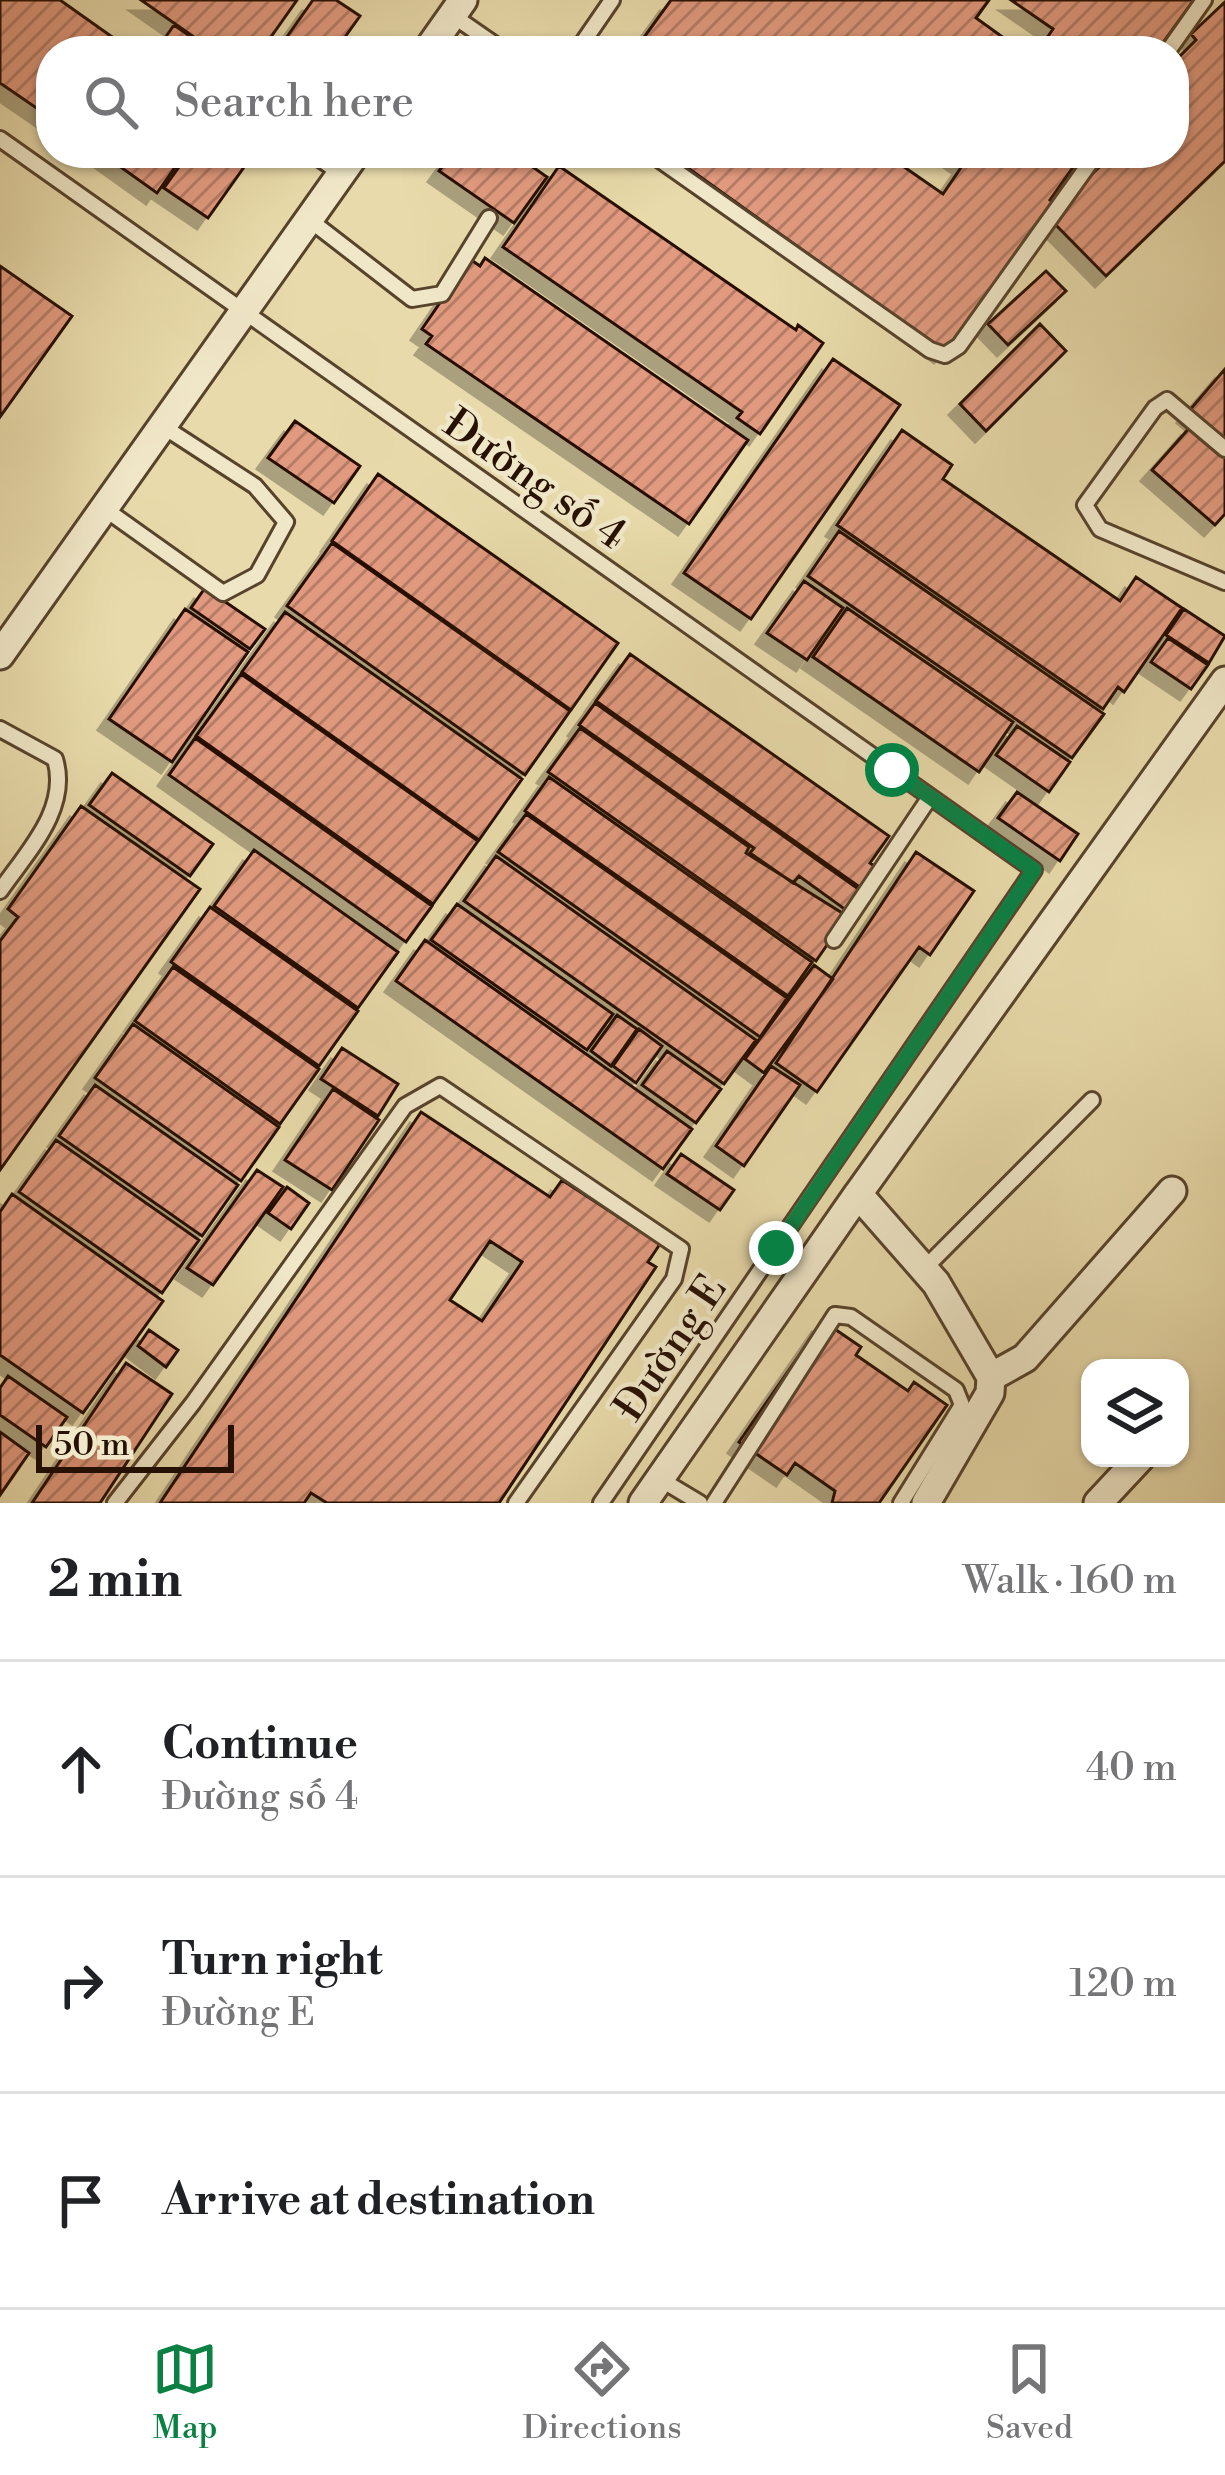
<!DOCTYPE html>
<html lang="en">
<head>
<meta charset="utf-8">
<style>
  body { margin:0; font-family:"Libre Bodoni",serif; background:#f6f6f6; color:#202124 }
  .controls { position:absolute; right:36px; bottom:36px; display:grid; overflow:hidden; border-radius:24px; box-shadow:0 3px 9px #0004 }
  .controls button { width:108px; height:108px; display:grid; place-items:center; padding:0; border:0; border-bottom:3px solid #e0e0e0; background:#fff; color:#202124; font:60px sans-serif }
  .scale { position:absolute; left:36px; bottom:30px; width:198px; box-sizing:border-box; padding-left:12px; border:6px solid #271102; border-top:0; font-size:33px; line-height:42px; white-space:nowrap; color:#271102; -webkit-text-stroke:9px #f0e7c8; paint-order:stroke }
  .stop { position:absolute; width:36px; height:36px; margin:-27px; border:9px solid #0b8043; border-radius:50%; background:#fff }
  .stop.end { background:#0b8043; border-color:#fff; box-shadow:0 3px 12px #0008 }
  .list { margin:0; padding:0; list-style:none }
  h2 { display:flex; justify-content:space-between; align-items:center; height:156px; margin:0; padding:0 48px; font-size:51px }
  h2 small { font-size:39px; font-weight:400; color:#757577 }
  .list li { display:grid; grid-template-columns:78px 1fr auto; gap:36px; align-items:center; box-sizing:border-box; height:216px; padding:0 48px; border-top:3px solid #e0e0e0 }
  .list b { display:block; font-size:45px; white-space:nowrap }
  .list p { margin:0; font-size:39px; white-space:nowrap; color:#757577 }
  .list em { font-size:39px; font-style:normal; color:#757577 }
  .icon { flex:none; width:66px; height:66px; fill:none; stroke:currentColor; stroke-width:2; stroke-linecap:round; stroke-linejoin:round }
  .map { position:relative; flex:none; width:1225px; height:1503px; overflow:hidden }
  .search { position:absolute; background:#fff; box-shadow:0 3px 9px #0004; left:36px; right:36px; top:36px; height:132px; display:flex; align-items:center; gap:30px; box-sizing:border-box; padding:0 42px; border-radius:48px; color:#757577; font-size:45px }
  .sheet { height:804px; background:#fff }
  nav { display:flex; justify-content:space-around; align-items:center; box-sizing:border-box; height:168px; border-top:3px solid #e0e0e0; background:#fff; font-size:33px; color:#757577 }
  nav a { display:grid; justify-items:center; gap:6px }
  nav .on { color:#0b8043 }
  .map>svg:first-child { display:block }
  .building { fill:url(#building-hatch); stroke:#271102; stroke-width:3; fill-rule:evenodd; filter:url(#shadow) }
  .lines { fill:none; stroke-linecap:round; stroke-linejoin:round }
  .service-casing { stroke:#57432c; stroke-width:20 }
  .minor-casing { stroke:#57432c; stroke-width:33 }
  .service { stroke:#f0e7c8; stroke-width:14 }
  .minor { stroke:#f0e7c8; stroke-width:27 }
  .route { stroke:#0b8043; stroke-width:15 }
  .labels { text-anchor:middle; stroke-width:9; stroke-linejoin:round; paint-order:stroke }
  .street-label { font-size:42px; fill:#271102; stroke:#f0e7c8 }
</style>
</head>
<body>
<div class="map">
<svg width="1225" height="1503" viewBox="0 0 1225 1503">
  <defs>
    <pattern id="building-hatch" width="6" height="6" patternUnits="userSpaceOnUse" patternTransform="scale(3)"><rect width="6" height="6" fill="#e19a7f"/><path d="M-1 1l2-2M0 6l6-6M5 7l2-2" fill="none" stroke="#b67c66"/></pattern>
    <filter id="shadow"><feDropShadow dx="-11" dy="11" stdDeviation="0" flood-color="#0004"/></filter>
  </defs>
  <rect width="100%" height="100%" fill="#e8daaa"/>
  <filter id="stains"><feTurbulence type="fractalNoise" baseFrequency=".00167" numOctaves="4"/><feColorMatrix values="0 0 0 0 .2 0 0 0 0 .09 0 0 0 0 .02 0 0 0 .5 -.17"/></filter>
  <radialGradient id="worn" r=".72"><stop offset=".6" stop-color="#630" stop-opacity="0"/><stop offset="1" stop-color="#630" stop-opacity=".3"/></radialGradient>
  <!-- building -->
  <path class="building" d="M0,0h60l72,51h-81v67l-51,-35z
    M141,0h156l-36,51h-47z
    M313,0h23l24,16 -25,35h-58z
    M671,0h318l-13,18 46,33h-227l-8,-6 -5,6h-148z
    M1011,0h183l-37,51h-119l15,-22z
    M1225,2v159l-119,115 -54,-55 17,-16 -5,-4 50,-48h60v-101l6,4 16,-16 -5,-6z
    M174,25l37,26h-55z
    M101,153h84l-28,40z
    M189,153h65l-46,65 -44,-30z
    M452,153h61l34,24 -33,46 -75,-52z
    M667,153h217l59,41 21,-31 -14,-10h133l-33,47 9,7 -33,46 -7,-4 -74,103z
    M559,166l237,164 2,-5 25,18 -63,91 -23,-16 5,-6 -239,-165z
    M485,258l263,182 -59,84 -263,-180 6,-8 -10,-7 48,-70 10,7z
    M0,266l72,50 -72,101z
    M1046,271l20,20 -58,54 -20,-21z
    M1040,324l26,27 -80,80 -26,-27z
    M833,359l67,46 -149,214 -67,-46z
    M1225,369v74l-37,-31z
    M295,421l65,45 -26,37 -66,-45z
    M1192,425l33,30v59l-10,11 -63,-55z
    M902,430l50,35 -9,14 177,122 16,-24 46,31 -58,84 -6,-5 -15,22 -266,-184z
    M378,474l240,169 -47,67 -239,-169z
    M839,531l265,183 -32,44 -264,-182z
    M332,543l238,168 -45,64 -238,-169z
    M804,581l39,27 -36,52 -40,-27z
    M205,588l60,41 -15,20 -59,-41z
    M847,608l166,114 -34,50 -166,-115z
    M185,609l63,43 -76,110 -63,-43z
    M1184,609l41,27 -16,27 -43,-28z
    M285,612l237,167 -43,61 -237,-168z
    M1168,638l40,27 -17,24 -40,-27z
    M630,654l259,182 -19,27 6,4 -15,21 -265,-187z
    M241,674l237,167 -45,63 -237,-168z
    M595,703l269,190 -14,20 -51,-37 -6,7 -43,-30 4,-5 -175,-123z
    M1017,726l53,36 -21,30 -53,-37z
    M580,728l169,119 -3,6 101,63 -31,45 -268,-189z
    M195,738l237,168 -26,36 -237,-167z
    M112,773l101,71 -23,32 -101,-71z
    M549,777l263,185 -24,34 -263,-185z
    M1017,792l61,42 -18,27 -62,-43z
    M81,806l119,83 -200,281v-229l18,-24 -10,-8z
    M526,814l261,184 -27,39 -262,-185z
    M254,850l144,102 -40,56 -144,-102z
    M916,852l58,39 -44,64 -11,-8 -102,145 -41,-29z
    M496,856l260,184 -32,44 -260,-183z
    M457,904l156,110 -26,36 -156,-110z
    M210,907l148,104 -39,55 -148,-104z
    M425,940l267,189 -29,40 -267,-188z
    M814,965l19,14 -69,94 -19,-14z
    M173,967l146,102 -39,55 -145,-103z
    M617,1015l20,14 -26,37 -20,-15z
    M133,1024l146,103 -38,54 -146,-103z
    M639,1029l23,17 -26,37 -23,-17z
    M342,1048l56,36 -20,32 -57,-37z
    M667,1051l54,38 -25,34 -54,-38z
    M771,1066l29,19 -56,81 -28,-20z
    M95,1085l143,100 -36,51 -143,-100z
    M333,1089l46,31 -47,70 -47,-30z
    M421,1112l129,85 12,-17 98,64 -12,18 8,5 -157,236h-172l-16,-10 -7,10h-144zM490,1241l32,21 -40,59 -32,-21z
    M56,1140l143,100 -37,53 -143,-101z
    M681,1154l53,36 -14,20 -53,-36z
    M257,1170l26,17 -70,98 -26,-17z
    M287,1187l22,16 -18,26 -23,-16z
    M12,1194l151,107 -80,112 -83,-58v-143z
    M823,1321l38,26 -5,8 52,36 6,-9 33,23 -68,98h-47l3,-12 -40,-28 -8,12 -48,-33z
    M149,1330l29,20 -12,17 -28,-21z
    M126,1363l46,31 -72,109h-68z
    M8,1376l59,41 -21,30 -46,-32v-27z
    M0,1432l29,21 -29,42z"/>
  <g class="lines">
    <!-- service casing -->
    <g class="service-casing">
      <path id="service" d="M452,15l52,36
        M577,51l35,-51
        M1168,51l36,-51
        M0,139l1034,731 -433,633
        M311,153l31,21
        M650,153l280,197 15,5 14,-9 138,-193
        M311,221l101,78 30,-5 47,-76
        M1225,449l-58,-49 -12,8 -70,97 15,24 125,53
        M105,509l118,84 34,-18 29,-53 -31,-36 -91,-59
        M0,729l55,30c15,50 -28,93 -55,132
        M834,940l96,-143
        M925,1268l167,-168
        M660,1479l40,24
        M115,1503l78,-100 212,-297 35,-20 241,163 -7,30 -158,224
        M714,1503l121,-188 16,2 105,73 6,15 -61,98"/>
    </g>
    <!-- minor casing -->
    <g class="minor-casing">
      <path id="minor" d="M427,51l36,-51
        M0,655l356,-502
        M991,1377l34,-19 147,-167
        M643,1503l215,-309
        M926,1503l64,-110 1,-16 -55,-94 -78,-89 367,-513
        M1098,1503l42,-45"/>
    </g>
    <!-- service -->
    <use href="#service" class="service"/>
    <!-- minor -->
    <use href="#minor" class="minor"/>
  </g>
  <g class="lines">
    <!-- route -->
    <path class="route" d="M776,1248l258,-378 -142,-100"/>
  </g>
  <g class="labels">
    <!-- street labels -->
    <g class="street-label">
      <text transform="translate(536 478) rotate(35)" y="15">Đường số 4</text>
      <text transform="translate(669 1347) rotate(-56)" y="15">Đường E</text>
    </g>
  </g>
  <rect width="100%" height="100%" filter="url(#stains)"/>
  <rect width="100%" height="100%" fill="url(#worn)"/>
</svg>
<div class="controls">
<button><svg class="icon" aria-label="layers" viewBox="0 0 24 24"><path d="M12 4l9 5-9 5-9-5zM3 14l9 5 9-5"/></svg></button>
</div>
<div class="scale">50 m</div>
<div class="stop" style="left:892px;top:770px"></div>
<div class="stop end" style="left:776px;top:1248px"></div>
<div class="search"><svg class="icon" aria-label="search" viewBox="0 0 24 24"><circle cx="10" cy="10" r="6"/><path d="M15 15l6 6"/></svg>Search here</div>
</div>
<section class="sheet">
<h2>2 min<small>Walk · 160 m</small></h2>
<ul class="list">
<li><svg class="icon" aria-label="ahead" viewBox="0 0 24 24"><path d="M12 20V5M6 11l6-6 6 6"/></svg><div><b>Continue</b><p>Đường số 4</p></div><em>40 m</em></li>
<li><svg class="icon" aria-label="right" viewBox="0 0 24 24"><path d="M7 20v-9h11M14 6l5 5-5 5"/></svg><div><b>Turn right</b><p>Đường E</p></div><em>120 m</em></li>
<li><svg class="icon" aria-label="arrive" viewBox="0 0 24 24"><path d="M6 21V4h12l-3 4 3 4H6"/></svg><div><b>Arrive at destination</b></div></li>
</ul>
</section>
<nav>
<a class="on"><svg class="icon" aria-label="map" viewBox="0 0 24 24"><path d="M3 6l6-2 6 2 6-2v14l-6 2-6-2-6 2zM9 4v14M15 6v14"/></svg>Map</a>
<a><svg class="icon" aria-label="directions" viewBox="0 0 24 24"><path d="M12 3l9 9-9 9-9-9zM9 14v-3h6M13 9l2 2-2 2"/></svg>Directions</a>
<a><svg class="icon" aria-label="saved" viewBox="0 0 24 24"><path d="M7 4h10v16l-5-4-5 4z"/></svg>Saved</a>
</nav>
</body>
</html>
